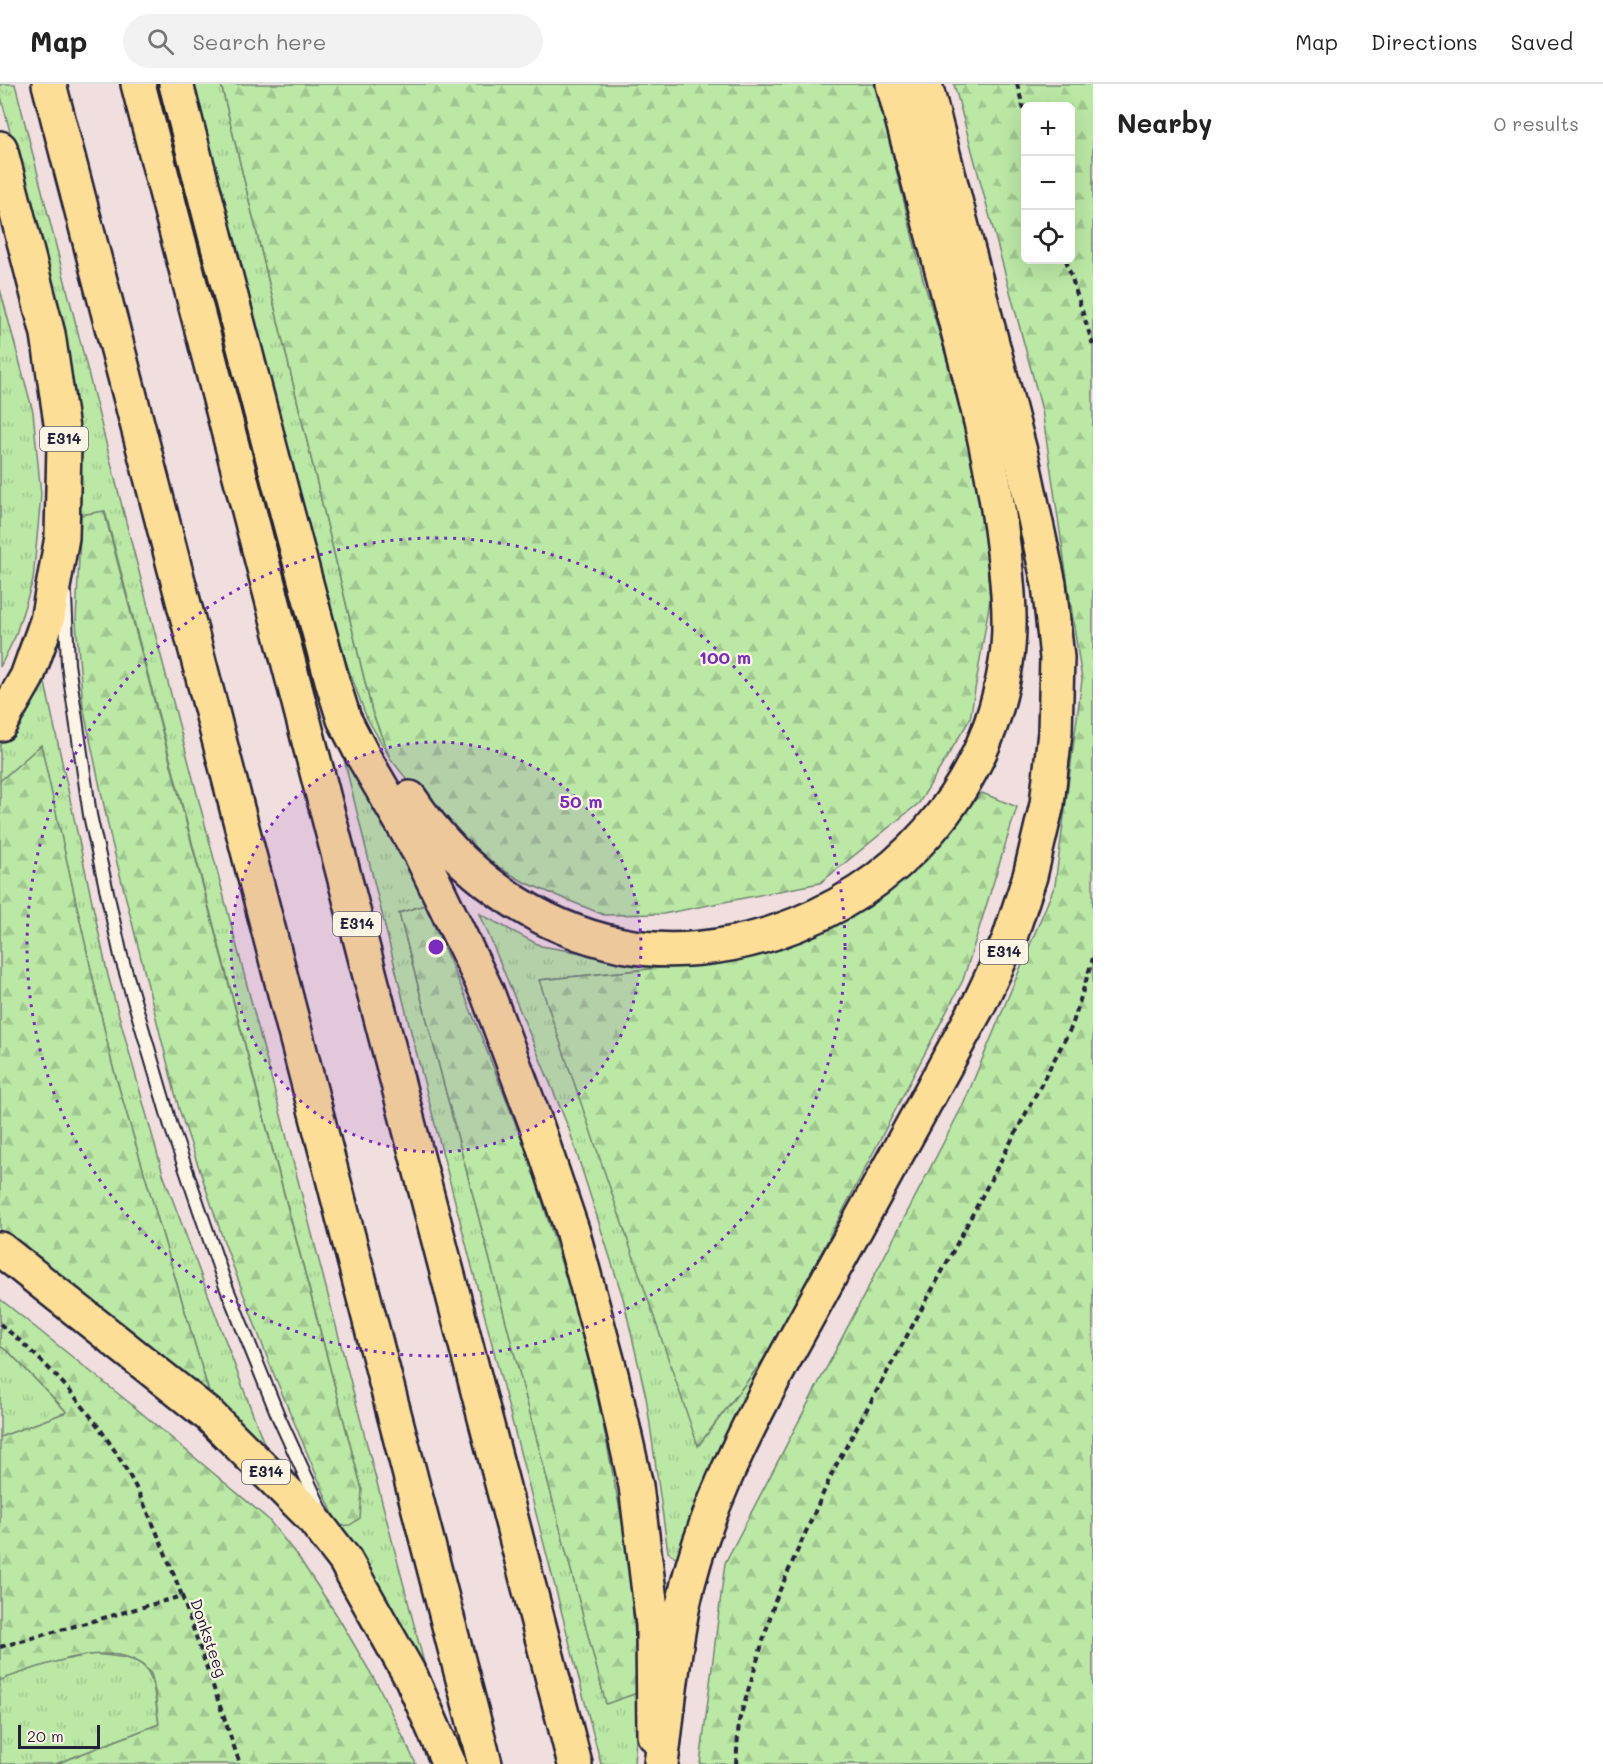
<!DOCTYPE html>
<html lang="en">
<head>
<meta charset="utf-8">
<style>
  body { margin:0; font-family:Mali,sans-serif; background:#f2f2f2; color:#222 }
  .controls { position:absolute; right:18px; top:18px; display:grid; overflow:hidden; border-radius:9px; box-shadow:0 6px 24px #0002 }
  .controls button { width:54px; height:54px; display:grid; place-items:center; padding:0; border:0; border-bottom:2px solid #e0e0e0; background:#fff; color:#222; font:30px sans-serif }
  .scale { position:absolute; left:18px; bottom:15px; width:82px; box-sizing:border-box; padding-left:6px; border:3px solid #22223b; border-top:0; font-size:16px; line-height:21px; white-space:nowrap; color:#22223b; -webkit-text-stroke:4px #fcf5e5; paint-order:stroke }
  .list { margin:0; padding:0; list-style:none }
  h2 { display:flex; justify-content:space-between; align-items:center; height:78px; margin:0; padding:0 24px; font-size:26px }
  h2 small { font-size:20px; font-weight:400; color:#767676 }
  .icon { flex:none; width:33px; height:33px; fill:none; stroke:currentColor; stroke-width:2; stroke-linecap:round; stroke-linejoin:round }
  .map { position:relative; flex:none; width:1093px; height:1680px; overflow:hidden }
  header { display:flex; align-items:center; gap:36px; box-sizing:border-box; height:84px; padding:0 30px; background:#fff; border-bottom:2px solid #e0e0e0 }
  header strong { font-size:28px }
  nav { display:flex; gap:33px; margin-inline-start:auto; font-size:21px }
  .search { width:420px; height:54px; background:#f2f2f2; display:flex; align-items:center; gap:15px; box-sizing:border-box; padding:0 21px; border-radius:33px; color:#767676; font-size:22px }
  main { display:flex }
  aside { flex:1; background:#fff }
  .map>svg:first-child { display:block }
  .grass { fill:url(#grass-tufts); stroke:#6e8570; stroke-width:1.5 }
  .forest { fill:url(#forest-firs); stroke:#6e8570; stroke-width:1.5; fill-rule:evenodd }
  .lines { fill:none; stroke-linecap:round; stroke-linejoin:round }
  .service-casing { stroke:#22223b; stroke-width:16 }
  .trunk-casing { stroke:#22223b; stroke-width:38 }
  .motorway-casing { stroke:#22223b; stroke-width:38 }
  .path { stroke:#22223b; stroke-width:4; stroke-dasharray:6 4.5; stroke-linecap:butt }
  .service { stroke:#fcf5e5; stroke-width:12 }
  .trunk { stroke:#fdde96; stroke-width:33 }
  .motorway { stroke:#fdde96; stroke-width:33 }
  .ring { fill:none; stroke:#7b2cbf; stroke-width:3; stroke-dasharray:3 6 }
  .labels { text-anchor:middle; stroke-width:4.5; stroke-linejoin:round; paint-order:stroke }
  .shield { fill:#fcf5e5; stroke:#63616e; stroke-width:1.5 }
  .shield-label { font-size:15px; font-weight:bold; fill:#22223b }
  .street-label { font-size:16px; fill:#22223b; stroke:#fcf5e5 }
  .centre { fill:#7b2cbf; stroke:#fcf5e5; stroke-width:3 }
  .ring-label { font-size:18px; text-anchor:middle; font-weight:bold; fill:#7b2cbf; stroke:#fcf5e5; stroke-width:4.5; stroke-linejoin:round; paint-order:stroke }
</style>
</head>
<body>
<header>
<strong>Map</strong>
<div class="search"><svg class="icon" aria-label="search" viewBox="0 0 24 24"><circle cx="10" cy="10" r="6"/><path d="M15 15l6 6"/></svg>Search here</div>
<nav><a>Map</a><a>Directions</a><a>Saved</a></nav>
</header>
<main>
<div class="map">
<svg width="1093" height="1680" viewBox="0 0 1093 1680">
  <defs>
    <pattern id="grass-tufts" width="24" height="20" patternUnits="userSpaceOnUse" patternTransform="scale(1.5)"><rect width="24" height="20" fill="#bbe8a5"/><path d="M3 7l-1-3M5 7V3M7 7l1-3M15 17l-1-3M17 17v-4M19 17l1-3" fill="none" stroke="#a0c78f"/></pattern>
    <pattern id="forest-firs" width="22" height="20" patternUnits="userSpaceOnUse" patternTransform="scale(1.5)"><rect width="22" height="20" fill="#bbe8a5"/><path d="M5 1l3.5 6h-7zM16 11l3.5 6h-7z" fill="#a0c78f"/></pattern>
  </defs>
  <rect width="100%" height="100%" fill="#f1dede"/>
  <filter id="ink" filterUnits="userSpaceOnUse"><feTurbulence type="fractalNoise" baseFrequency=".0167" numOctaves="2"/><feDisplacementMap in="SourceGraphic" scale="12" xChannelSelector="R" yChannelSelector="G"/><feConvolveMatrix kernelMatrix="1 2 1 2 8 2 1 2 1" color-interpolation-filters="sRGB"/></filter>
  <g filter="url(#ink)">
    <!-- grass -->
    <path class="grass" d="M0,0h15l111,438 302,1156 -90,-152 24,-36 -257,-979 -24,4 -16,-170 -65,-252z
      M192,0h29l151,627 18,47 -24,-42 -23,-62 -126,-468z
      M0,205l33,123 8,83 -8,85 -18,57 -15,30z
      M45,599l63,293 55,198 103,275 -53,-43 -101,-342 -71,-318 -41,35v-39l16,-20 21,-35z
      M343,671l52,82 30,68 -26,8 207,790 34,-11 -6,72h-33l-192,-740z
      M480,830l61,32 65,11 94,7 -160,16 159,465 71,-94 -47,93 -46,114 -9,-6 -22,-155 -23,-99 -54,-169z
      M0,1262l10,7 57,59 -67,25z
      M93,1570c63,5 57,12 66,70l-103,40h-56v-84l49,-17z"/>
    <!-- forest -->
    <path class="forest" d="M221,0h654l48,195 57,190 10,131 -20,119 -51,84 -99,80 -157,31 -59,1 -80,-33 -41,-24 -45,-39 -48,-61 -18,-47z
      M954,0h139v1680h-393l25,-201 239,-460 91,-218 27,-205 -40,-270zM1026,22h44v154h-44z
      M104,427l258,979 -2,28 -10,7 -12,1 -68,-161 -47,-126 -44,-130 -68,-270 -28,-133 -7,-85 5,-106z
      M41,661l71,319 101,342 -213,-166v-459z
      M982,709l35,14 -54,173 -193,371 -72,95 -159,-466 161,-16 56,-9 70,-26 70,-45z
      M425,821l41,93 62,157 51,165 22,94 26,132 13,146 -34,12 -207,-791z
      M0,1215l126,101 142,119 31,39 39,59 42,72 36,75h-360l103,-40c-2,-12 -4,-41 -8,-50 0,-1 -6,-6 -6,-7 -34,-31 -108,1 -145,13v-243l67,-25 -57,-59 -10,-7z"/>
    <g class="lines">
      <!-- service casing -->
      <g class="service-casing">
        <path id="service" d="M65,512l3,68 22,151 31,141 50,170 54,158 54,134 43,94"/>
      </g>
      <!-- trunk casing -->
      <g class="trunk-casing">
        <path id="trunk" d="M176,0l104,402 53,198 11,35 19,37 59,101 65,135 49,132 36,106 40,148 24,108 17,139 1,110
          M410,714c49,74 125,130 212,147 49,10 104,3 151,-12 124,-41 213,-140 233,-270 6,-37 2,-75 -2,-111 -9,-77 -27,-151 -47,-225 -21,-81 -42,-162 -64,-243"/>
      </g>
      <!-- motorway casing -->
      <g class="motorway-casing">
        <path id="motorway" d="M49,0l436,1680
          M138,0l437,1680
          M0,64l48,186 16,109 -2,94 -15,84 -20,56 -27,47
          M0,1165l209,166 102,101 34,44 67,119 37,85
          M661,1680c7,-53 11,-106 22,-159 18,-85 57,-164 98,-240l198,-361 30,-64 21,-64 17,-72 8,-72 2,-74 -8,-74 -26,-121 -98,-379"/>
      </g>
      <!-- path -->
      <path class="path" d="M1017,0l9,34
        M1066,176l27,85
        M0,1240c54,44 100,96 133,158 19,36 34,75 49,114
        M0,1563l182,-51 58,168
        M736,1680l3,-43 36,-120 59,-132 109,-199 129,-244 21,-68"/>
      <!-- service -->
      <use href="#service" class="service"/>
      <!-- trunk -->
      <use href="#trunk" class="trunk"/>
      <!-- motorway -->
      <use href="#motorway" class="motorway"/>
    </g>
  </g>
  <!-- distance rings -->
  <circle cx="436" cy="863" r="205" fill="#7b2cbf" fill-opacity=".12"/>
  <g class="ring">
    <circle cx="436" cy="863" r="205"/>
    <circle cx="436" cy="863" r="409"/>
  </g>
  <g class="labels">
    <!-- shield labels -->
    <g class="shield">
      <rect x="40" y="343" width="48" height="24" rx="4.5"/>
      <rect x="333" y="828" width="48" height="24" rx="4.5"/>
      <rect x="980" y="856" width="48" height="24" rx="4.5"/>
      <rect x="242" y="1376" width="48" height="24" rx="4.5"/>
    </g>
    <g class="shield-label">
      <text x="64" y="360">E314</text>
      <text x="357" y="845">E314</text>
      <text x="1004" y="873">E314</text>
      <text x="266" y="1393">E314</text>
    </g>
    <!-- street labels -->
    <g class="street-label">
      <text transform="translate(209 1554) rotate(71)" y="6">Donksteeg</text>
    </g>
  </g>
  <circle cx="436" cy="863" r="9" class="centre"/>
  <g class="ring-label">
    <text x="725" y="580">100 m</text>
    <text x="581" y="724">50 m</text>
  </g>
</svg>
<div class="controls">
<button>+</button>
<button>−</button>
<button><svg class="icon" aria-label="locate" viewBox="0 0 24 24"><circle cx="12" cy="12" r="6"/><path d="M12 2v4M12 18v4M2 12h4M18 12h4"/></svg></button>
</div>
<div class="scale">20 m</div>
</div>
<aside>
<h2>Nearby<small>0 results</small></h2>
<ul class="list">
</ul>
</aside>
</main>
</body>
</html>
